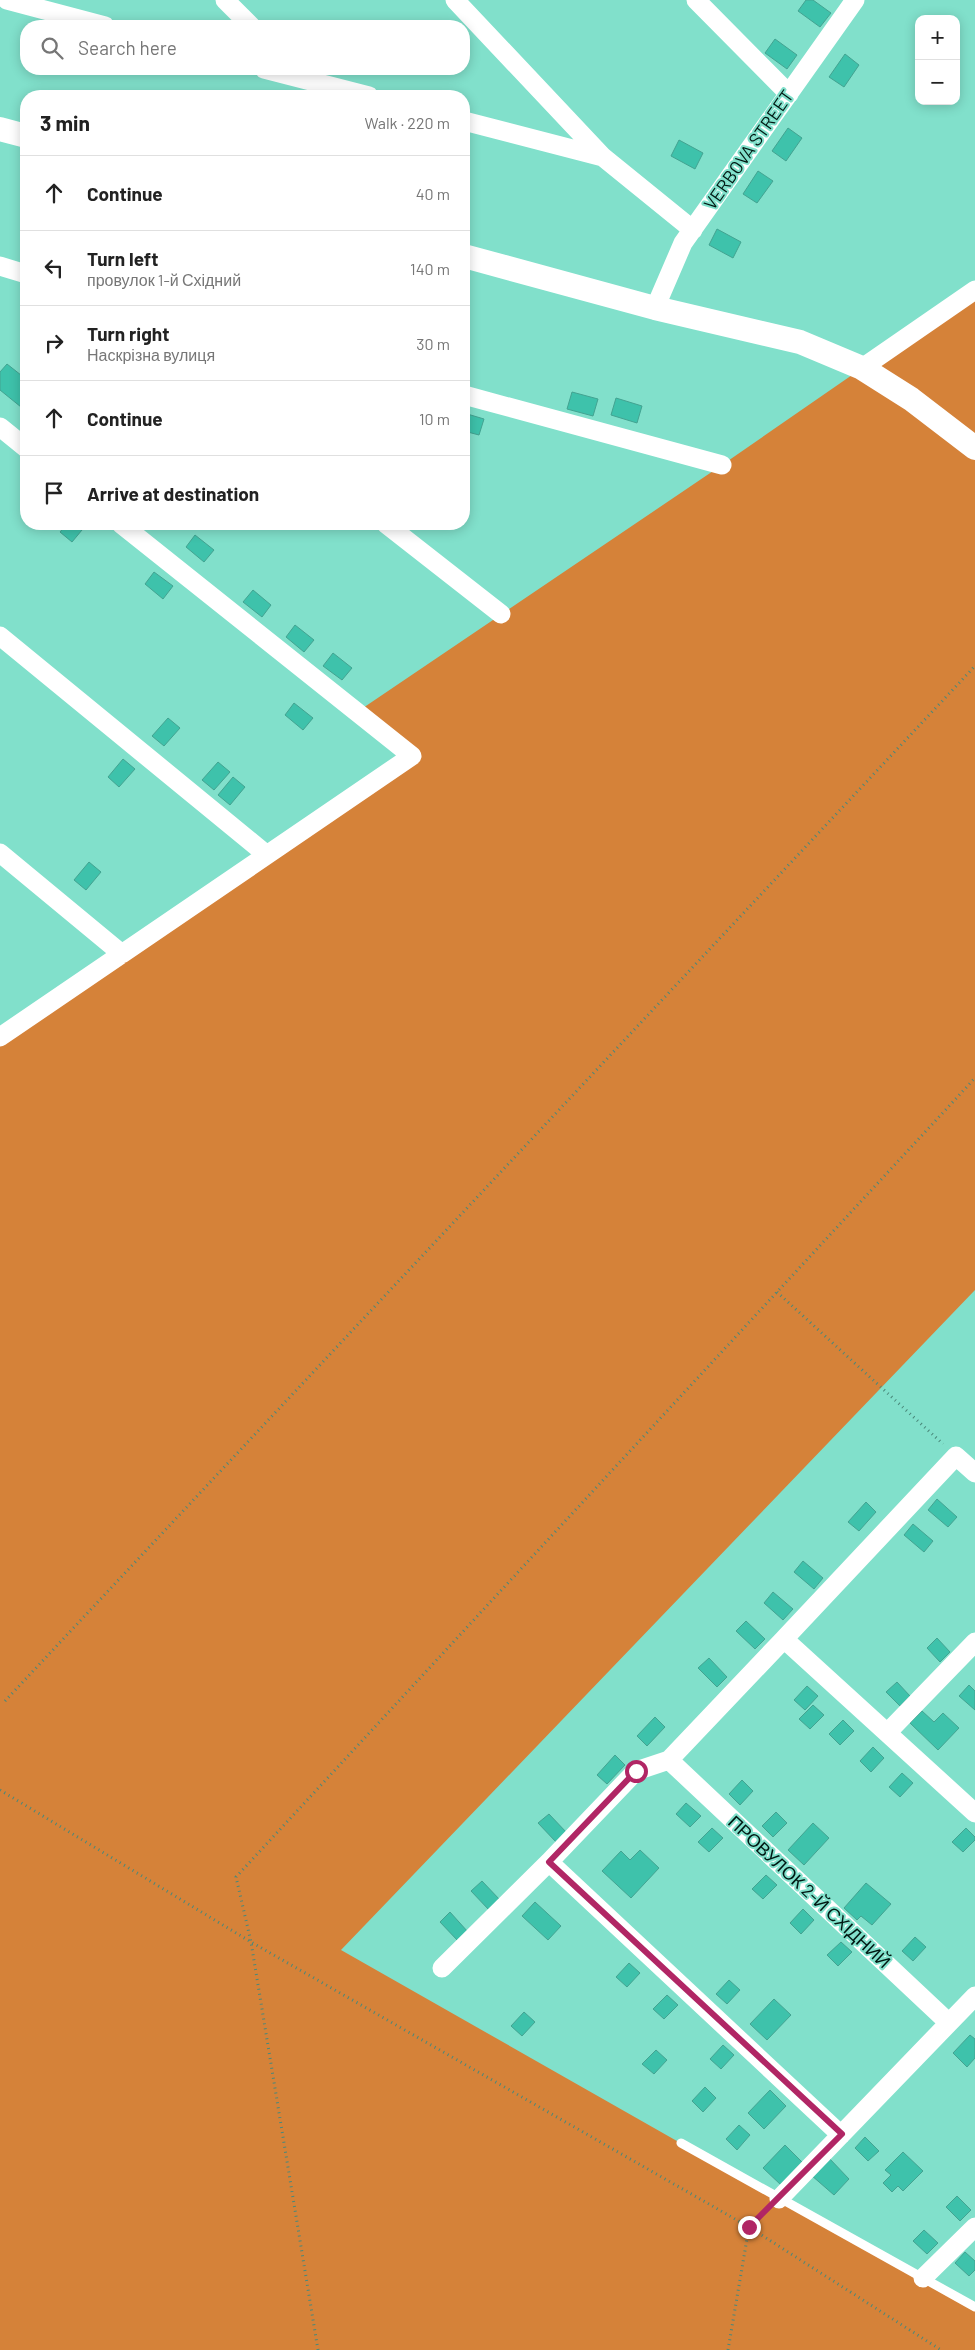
<!DOCTYPE html>
<html lang="en">
<head>
<meta charset="utf-8">
<style>
  body { margin:0; font-family:Barlow,sans-serif; background:#f2f2f2; color:#222 }
  .controls { position:absolute; right:15px; top:15px; display:grid; overflow:hidden; border-radius:10px; box-shadow:0 2px 12px #0003 }
  .controls button { width:45px; height:45px; display:grid; place-items:center; padding:0; border:0; border-bottom:1px solid #e0e0e0; background:#fff; color:#222; font:25px sans-serif }
  .stop { position:absolute; width:15px; height:15px; margin:-11px; border:4px solid #b12665; border-radius:50%; background:#fff }
  .stop.end { background:#b12665; border-color:#fff; box-shadow:0 1px 5px #0008 }
  .list { margin:0; padding:0; list-style:none }
  h2 { display:flex; justify-content:space-between; align-items:center; height:65px; margin:0; padding:0 20px; font-size:21px }
  h2 small { font-size:16px; font-weight:400; color:#767676 }
  .list li { display:grid; grid-template-columns:32px 1fr auto; gap:15px; align-items:center; box-sizing:border-box; height:75px; padding:0 20px; border-top:1px solid #e0e0e0 }
  .list b { display:block; font-size:19px; white-space:nowrap }
  .list p { margin:0; font-size:16px; white-space:nowrap; color:#767676 }
  .list em { font-size:16px; font-style:normal; color:#767676 }
  .icon { flex:none; width:28px; height:28px; fill:none; stroke:currentColor; stroke-width:2; stroke-linecap:round; stroke-linejoin:round }
  .map { position:relative; flex:none; width:975px; height:2350px; overflow:hidden }
  .search { position:absolute; background:#fff; box-shadow:0 2px 12px #0003; left:20px; top:20px; width:450px; height:55px; display:flex; align-items:center; gap:12px; box-sizing:border-box; padding:0 18px; border-radius:20px; color:#767676; font-size:19px }
  .panel { position:absolute; background:#fff; box-shadow:0 2px 12px #0003; left:20px; top:90px; width:450px; height:440px; border-radius:20px }
  .map>svg:first-child { display:block }
  .green { fill:#d58239 }
  .building { fill:#3ec2ab; stroke:#43a391 }
  .lines { fill:none; stroke-linecap:round; stroke-linejoin:round }
  .path { stroke:#49887a; stroke-width:3; stroke-dasharray:1 4; stroke-linecap:butt }
  .service { stroke:#fff; stroke-width:9 }
  .minor { stroke:#fff; stroke-width:19 }
  .tertiary { stroke:#fff; stroke-width:24 }
  .route { stroke:#b12665; stroke-width:6 }
  .labels { text-anchor:middle; stroke-width:4; stroke-linejoin:round; paint-order:stroke }
  .street-label { font-size:18px; fill:#001712; stroke:#81e0cb }
</style>
</head>
<body>
<div class="map">
<svg width="975" height="2350" viewBox="0 0 975 2350">
  <rect width="100%" height="100%" fill="#81e0cb"/>
  <!-- green -->
  <path class="green" d="M975,290v1000l-634,660 438,249 196,108v43h-975v-1313l412,-281 -55,-44 365,-247z"/>
  <!-- building -->
  <path class="building" d="M806,0h7l18,13 -11,14 -22,-16z
    M775,39l22,16 -10,14 -22,-16z
    M845,54l14,11 -15,22 -15,-10z
    M788,128l14,10 -16,23 -14,-10z
    M679,140l24,13 -8,16 -24,-13z
    M758,171l15,10 -16,22 -14,-9z
    M717,229l24,13 -8,16 -24,-13z
    M7,364l19,15v21l-5,7 -21,-17v-18z
    M572,392l26,7 -5,17 -26,-7z
    M616,398l26,8 -5,17 -26,-8z
    M464,413l20,6 -5,16 -15,-4z
    M67,524h20l-15,18 -12,-10z
    M195,535l19,15 -10,12 -18,-15z
    M154,572l19,14 -10,13 -18,-15z
    M253,590l18,15 -9,12 -19,-15z
    M295,625l19,15 -10,12 -18,-15z
    M333,653l19,15 -10,12 -19,-14z
    M294,703l19,15 -10,12 -18,-15z
    M168,718l12,10 -16,18 -12,-10z
    M123,759l12,10 -16,18 -11,-10z
    M218,762l12,10 -16,18 -12,-10z
    M233,777l12,10 -15,18 -12,-10z
    M89,862l12,10 -15,18 -12,-10z
    M937,1499l20,18 -9,10 -20,-17z
    M866,1502l10,10 -17,19 -11,-9z
    M913,1524l20,17 -9,11 -20,-17z
    M803,1561l20,17 -9,11 -20,-17z
    M773,1592l20,17 -10,11 -19,-17z
    M746,1621l19,18 -10,10 -19,-18z
    M937,1638l13,14 -10,10 -13,-14z
    M709,1658l18,19 -10,10 -19,-19z
    M897,1682l13,14 -10,10 -14,-14z
    M969,1685l6,6v19l-16,-14z
    M807,1686l11,10 -13,14 -11,-10z
    M813,1705l11,10 -14,14 -11,-10z
    M922,1711l12,11 9,-9 16,15 -21,22 -28,-27z
    M655,1717l10,10 -18,19 -10,-10z
    M843,1720l11,11 -14,14 -11,-11z
    M873,1747l11,11 -13,14 -11,-11z
    M615,1755l10,10 -18,19 -10,-9z
    M902,1773l11,10 -13,14 -11,-10z
    M742,1780l11,11 -13,14 -11,-11z
    M686,1803l15,13 -11,11 -14,-13z
    M776,1812l11,11 -14,14 -11,-11z
    M549,1814l18,19 -11,9 -18,-19z
    M813,1823l16,15 -25,27 -16,-15z
    M712,1828l11,10 -14,14 -11,-10z
    M966,1828l9,9v3l-12,12 -11,-10z
    M640,1850l19,18 -28,30 -29,-27 19,-20 9,9z
    M766,1875l11,10 -14,14 -11,-10z
    M482,1881l18,19 -11,10 -18,-19z
    M866,1883l25,21 -19,21 -11,-9 -4,4 -13,-12z
    M535,1902l26,24 -13,14 -26,-24z
    M803,1909l11,11 -13,14 -11,-11z
    M450,1912l18,20 -10,9 -18,-19z
    M915,1937l11,10 -13,14 -11,-10z
    M841,1942l11,10 -14,14 -11,-11z
    M629,1963l11,10 -13,14 -11,-10z
    M729,1980l11,10 -13,14 -11,-10z
    M667,1995l11,10 -14,14 -11,-10z
    M774,1999l17,16 -24,25 -17,-16z
    M524,2012l11,10 -13,14 -11,-10z
    M970,2035l5,4v19l-8,9 -14,-14z
    M723,2045l11,10 -13,14 -11,-10z
    M656,2050l11,10 -13,14 -12,-10z
    M705,2087l11,11 -13,14 -11,-11z
    M770,2090l16,16 -22,23 -16,-16z
    M739,2125l11,10 -13,15 -11,-11z
    M865,2137l14,14 -11,10 -13,-13z
    M785,2145l17,17 -21,23 -18,-17z
    M903,2152l20,19 -20,20 -5,-5 -6,6 -9,-9 8,-8 -6,-5z
    M829,2158l20,21 -15,16 -23,-20z
    M957,2196l14,14 -11,11 -14,-14z
    M924,2230l14,13 -11,11 -14,-13z
    M965,2252l10,9v9l-6,6 -14,-13z"/>
  <g class="lines">
    <!-- path -->
    <path class="path" d="M777,1292l166,152
      M5,1701l970,-1035
      M0,1790l251,152 498,285 18,-17
      M318,2350l-67,-408 -15,-65 739,-799
      M728,2350l21,-123 192,123"/>
    <!-- service -->
    <path class="service" d="M681,2143l294,164"/>
    <!-- minor -->
    <path class="minor" d="M7,0l98,26
      M225,0l26,26
      M455,0l148,157 90,73
      M696,0l93,94
      M264,69l105,27
      M464,121l139,36
      M0,266l26,8
      M655,308l28,-65 172,-243
      M862,368l113,-78
      M464,395l258,70
      M0,427l26,21
      M386,524l115,90
      M0,636l267,219
      M0,853l122,101
      M0,1037l412,-281 -291,-232
      M784,1639l172,-183 19,17
      M887,1733l88,-91
      M669,1760l280,263
      M549,1862l292,273
      M442,1968l107,-106 87,-91 33,-11 115,-121 191,174
      M779,2199l196,-203
      M923,2278l52,-51"/>
    <!-- tertiary -->
    <path class="tertiary" d="M0,129l26,7
      M464,256l191,52 145,34 62,26 49,31 64,49"/>
  </g>
  <g class="lines">
    <!-- route -->
    <path class="route" d="M636,1771l-87,91 293,272 -93,93"/>
  </g>
  <g class="labels">
    <!-- street labels -->
    <g class="street-label">
      <text transform="translate(749 150) rotate(-55)" y="6">VERBOVA STREET</text>
      <text transform="translate(809 1892) rotate(43)" y="6">ПРОВУЛОК 2-Й СХІДНИЙ</text>
    </g>
  </g>
</svg>
<div class="controls">
<button>+</button>
<button>−</button>
</div>
<div class="stop" style="left:636px;top:1771px"></div>
<div class="stop end" style="left:749px;top:2227px"></div>
<div class="search"><svg class="icon" aria-label="search" viewBox="0 0 24 24"><circle cx="10" cy="10" r="6"/><path d="M15 15l6 6"/></svg>Search here</div>
<section class="panel">
<h2>3 min<small>Walk · 220 m</small></h2>
<ul class="list">
<li><svg class="icon" aria-label="ahead" viewBox="0 0 24 24"><path d="M12 20V5M6 11l6-6 6 6"/></svg><div><b>Continue</b></div><em>40 m</em></li>
<li><svg class="icon" aria-label="left" viewBox="0 0 24 24"><path d="M17 20v-9H6M10 6l-5 5 5 5"/></svg><div><b>Turn left</b><p>провулок 1-й Східний</p></div><em>140 m</em></li>
<li><svg class="icon" aria-label="right" viewBox="0 0 24 24"><path d="M7 20v-9h11M14 6l5 5-5 5"/></svg><div><b>Turn right</b><p>Наскрізна вулиця</p></div><em>30 m</em></li>
<li><svg class="icon" aria-label="ahead" viewBox="0 0 24 24"><path d="M12 20V5M6 11l6-6 6 6"/></svg><div><b>Continue</b></div><em>10 m</em></li>
<li><svg class="icon" aria-label="arrive" viewBox="0 0 24 24"><path d="M6 21V4h12l-3 4 3 4H6"/></svg><div><b>Arrive at destination</b></div></li>
</ul>
</section>
</div>
</body>
</html>
